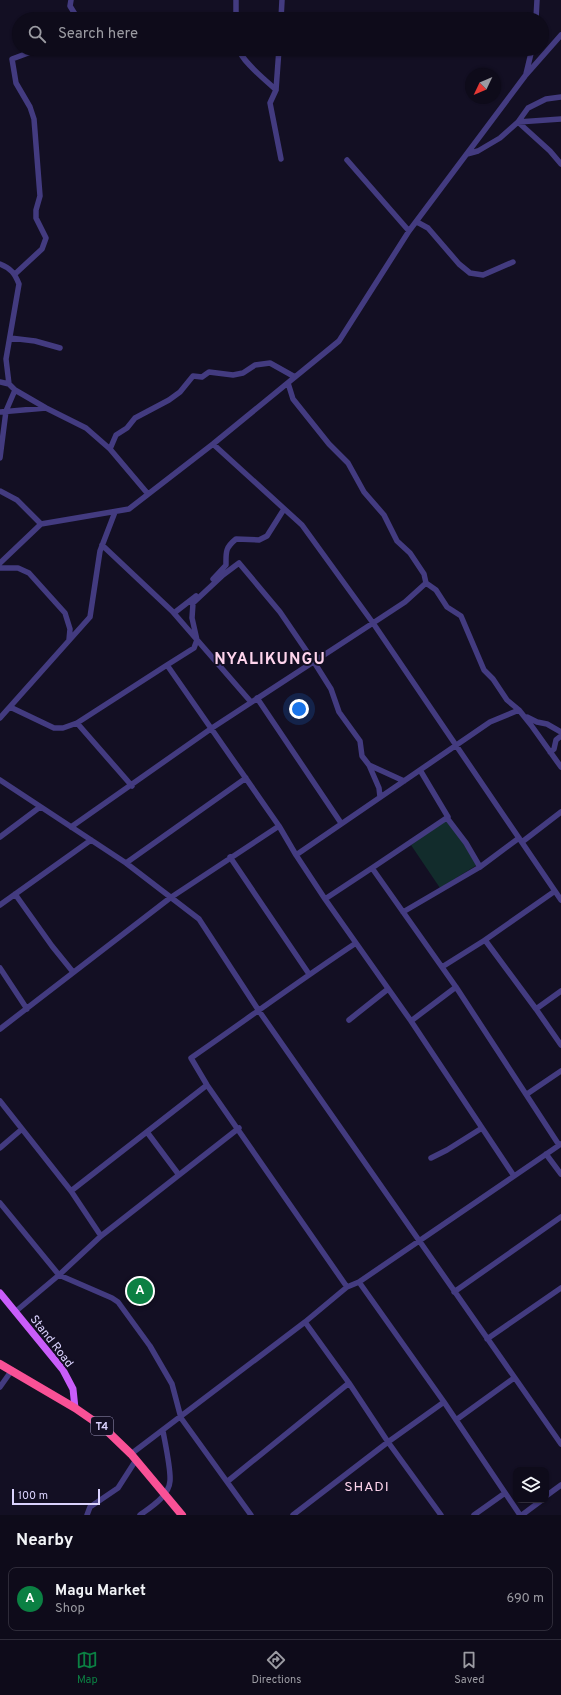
<!DOCTYPE html>
<html lang="en">
<head>
<meta charset="utf-8">
<style>
  body { margin:0; font-family:Overpass,sans-serif; background:#1c1927; color:#f1f3f6 }
  .controls { position:absolute; right:12px; bottom:12px; display:grid; overflow:hidden; border-radius:8px; box-shadow:0 1px 3px #0004 }
  .controls button { width:36px; height:36px; display:grid; place-items:center; padding:0; border:0; border-bottom:1px solid #2e2b39; background:#0e0b1a; color:#f1f3f6; font:20px sans-serif }
  .compass { position:absolute; left:465px; top:68px; width:36px; height:36px; border-radius:50%; background:#0e0b1a; box-shadow:0 1px 3px #0004; rotate:226deg }
  .scale { position:absolute; left:12px; bottom:10px; width:88px; box-sizing:border-box; padding-left:4px; border:2px solid #dad2fd; border-top:0; font-size:11px; line-height:14px; white-space:nowrap; color:#dad2fd; -webkit-text-stroke:3px #130f23; paint-order:stroke }
  .you { position:absolute; left:299px; top:709px; width:14px; height:14px; margin:-10px; border:3px solid #fff; border-radius:50%; background:#1a73e8; box-shadow:0 0 0 6px #1a73e833 }
  .badge { display:grid; place-items:center; width:26px; height:26px; border-radius:50%; background:#0b8043; color:#fff; font-size:13px; font-weight:700 }
  .pin { position:absolute; translate:-50% -50%; border:2px solid #fff; box-shadow:0 1px 4px #0006 }
  .list { margin:0; padding:0; list-style:none }
  h2 { display:flex; justify-content:space-between; align-items:center; height:52px; margin:0; padding:0 16px; font-size:17px }
  h2 small { font-size:13px; font-weight:400; color:#9b9ba2 }
  .list li { display:grid; grid-template-columns:26px 1fr auto; gap:12px; align-items:center; box-sizing:border-box; height:64px; margin:0 8px 8px; padding:0 8px; border:1px solid #2e2b39; border-radius:8px }
  .list b { display:block; font-size:15px; white-space:nowrap }
  .list p { margin:0; font-size:13px; white-space:nowrap; color:#9b9ba2 }
  .list em { font-size:13px; font-style:normal; color:#9b9ba2 }
  .icon { flex:none; width:22px; height:22px; fill:none; stroke:currentColor; stroke-width:2; stroke-linecap:round; stroke-linejoin:round }
  .map { position:relative; flex:none; width:561px; height:1515px; overflow:hidden }
  .search { position:absolute; background:#0e0b1a; box-shadow:0 1px 3px #0004; left:12px; right:12px; top:12px; height:44px; display:flex; align-items:center; gap:10px; box-sizing:border-box; padding:0 14px; border-radius:22px; color:#9b9ba2; font-size:15px }
  .sheet { height:124px; background:#0e0b1a }
  nav { display:flex; justify-content:space-around; align-items:center; box-sizing:border-box; height:56px; border-top:1px solid #2e2b39; background:#0e0b1a; font-size:11px; color:#9b9ba2 }
  nav a { display:grid; justify-items:center; gap:2px }
  nav .on { color:#0b8043 }
  .map>svg:first-child { display:block }
  .green { fill:#122c2c }
  .lines { fill:none; stroke-linecap:round; stroke-linejoin:round }
  .minor { stroke:#433b80; stroke-width:5.5 }
  .major { stroke:#c95df9; stroke-width:7 }
  .highway { stroke:#f95196; stroke-width:8 }
  .labels { text-anchor:middle; stroke-width:4; stroke-linejoin:round; paint-order:stroke }
  .shield { fill:#130f23; stroke:#9e98bc; stroke-width:1 }
  .shield-label { font-size:11px; font-weight:bold; fill:#dad2fd }
  .street-label { font-size:12px; fill:#dad2fd; stroke:#130f23 }
  .quarter-label { font-size:14px; letter-spacing:1px; fill:#fed4ec; stroke:#130f23 }
  .district-label { font-size:16px; font-weight:bold; letter-spacing:1px; fill:#fed4ec; stroke:#130f23 }
</style>
</head>
<body>
<div class="map">
<svg width="561" height="1515" viewBox="0 0 561 1515">
  <rect width="100%" height="100%" fill="#130f23"/>
  <!-- green -->
  <path class="green" d="M447,818l30,47 -37,23 -29,-43z"/>
  <g class="lines">
    <!-- minor -->
    <path class="minor" d="M71,0l-1,6 8,13
      M236,19v-19
      M281,19l1,-19
      M536,19l1,-19
      M239,49c2,12 28,32 37,41
      M279,49l-3,41 -6,13 11,56
      M526,74l6,-25
      M561,97l-15,2 -18,9 -10,14 32,29 11,13
      M467,154l11,-3 22,-13 18,-16 43,-3
      M347,160l62,71
      M417,222l11,6 31,36 11,9 13,2 30,-13
      M0,264c11,4 15,10 19,20l-13,75 3,25 6,6 31,18 40,20 24,21 38,45
      M15,274l27,-25 4,-11 -10,-20v-8l4,-14 -6,-77 -4,-12 -14,-24 -4,-24 27,-10
      M10,338l25,3 25,7
      M0,382l9,2
      M288,383l5,16 36,45 19,19 16,29 20,23 13,26 13,12 14,21 2,9 10,7 11,17 14,9 23,54 9,9 14,21 12,10 12,15 30,42
      M0,412l46,-4
      M213,444l89,81 71,98 32,-21 21,-19
      M110,449l6,-14 11,-7 8,-10 34,-18 11,-8 13,-16 9,1 7,-5 24,3 10,-2 12,-8 15,-2 25,14
      M0,458l6,-47 9,-21
      M0,491l17,9 24,24
      M102,545l70,66 79,91
      M0,563l41,-39 88,-15 84,-65 126,-103 70,-110 116,-155 36,-41
      M0,568h18l11,5 36,40 5,16 -1,11
      M213,579l13,-14c0,-13 -1,-17 10,-26l23,1 8,-4 17,-27
      M174,613l22,-17
      M167,665l27,-17 3,-8 -5,-22 1,-15 30,-28 16,-12 41,49 34,50 17,27 8,23 21,29 2,15 7,9 35,16
      M257,698l84,125
      M10,707l44,21h9l14,-5 90,-58 112,161 17,29 194,-133 29,-12
      M527,717l10,5 10,2 14,8
      M0,718l90,-101 10,-66 15,-39
      M77,723l55,63
      M550,752l4,-3 2,-9 5,-4
      M369,765l10,23 1,9
      M0,780l126,83 73,56 60,92 302,433
      M447,818l19,25 14,24
      M71,827l141,-99 161,-105 188,277
      M0,837l40,-30
      M522,842l39,-30
      M296,855l29,44 47,-31 84,119
      M230,857l79,117
      M126,863l120,-85
      M372,868l76,-51 -28,-47
      M15,894l37,52 21,26
      M325,899l31,44
      M0,905l91,-65
      M403,912l77,-45 39,-29
      M485,940l51,69 25,36
      M442,967l43,-27 70,-49
      M0,968l27,41
      M536,1009l25,-18
      M349,1020l39,-31
      M411,1021l45,-34 103,158
      M0,1029l170,-131 109,-72
      M527,1094l34,-23
      M0,1101l71,90 30,45 -42,39 -44,37
      M147,1132l32,43
      M0,1148l22,-19
      M546,1154l15,20
      M431,1158l16,-8 35,-22
      M71,1191l136,-106
      M0,1203l59,72 53,23 6,4 32,44 22,38 9,34 70,97
      M101,1236l138,-108
      M359,1282l85,120 76,113
      M347,1287l-140,-202 -16,-27c55,-38 109,-78 165,-115l55,78 103,155
      M454,1292l107,-75
      M305,1322l44,61 39,59 53,73
      M487,1339l74,-51
      M0,1387l12,-17
      M456,1420l58,-42
      M131,1454l174,-132 42,-35 12,-5 202,-138
      M228,1481l121,-98
      M546,1496l15,-11
      M87,1515l3,-8 28,-19 18,-28
      M140,1515c11,-8 29,-19 30,-34 1,-12 -5,-38 -7,-50
      M293,1515l95,-73 56,-40
      M474,1515l31,-22
      M522,1515l20,-15"/>
    <!-- major -->
    <path class="major" d="M0,1293l63,77 10,19 2,19"/>
    <!-- highway -->
    <path class="highway" d="M0,1364l75,44 29,20 27,26 51,61"/>
  </g>
  <g class="labels">
    <!-- shield labels -->
    <rect class="shield" x="91" y="1417" width="22" height="18" rx="3"/>
    <g class="shield-label">
      <text x="102" y="1430">T4</text>
    </g>
    <!-- street labels -->
    <g class="street-label">
      <text transform="translate(52 1341) rotate(52)" y="4">Stand Road</text>
    </g>
    <!-- quarter labels -->
    <g class="quarter-label">
      <text x="367" y="1491">SHADI</text>
    </g>
    <!-- district labels -->
    <g class="district-label">
      <text x="270" y="664">NYALIKUNGU</text>
    </g>
  </g>
</svg>
<div class="controls">
<button><svg class="icon" aria-label="layers" viewBox="0 0 24 24"><path d="M12 4l9 5-9 5-9-5zM3 14l9 5 9-5"/></svg></button>
</div>
<svg class="compass" viewBox="-18 -18 36 36"><path d="M0-13l5 13h-10z" fill="#e53935"/><path d="M0 13l5-13h-10z" fill="#9b9ba2"/></svg>
<div class="scale">100 m</div>
<div class="you"></div>
<div class="pin badge" style="left:140px;top:1291px">A</div>
<div class="search"><svg class="icon" aria-label="search" viewBox="0 0 24 24"><circle cx="10" cy="10" r="6"/><path d="M15 15l6 6"/></svg>Search here</div>
</div>
<section class="sheet">
<h2>Nearby<small></small></h2>
<ul class="list">
<li><span class="badge">A</span><div><b>Magu Market</b><p>Shop</p></div><em>690 m</em></li>
</ul>
</section>
<nav>
<a class="on"><svg class="icon" aria-label="map" viewBox="0 0 24 24"><path d="M3 6l6-2 6 2 6-2v14l-6 2-6-2-6 2zM9 4v14M15 6v14"/></svg>Map</a>
<a><svg class="icon" aria-label="directions" viewBox="0 0 24 24"><path d="M12 3l9 9-9 9-9-9zM9 14v-3h6M13 9l2 2-2 2"/></svg>Directions</a>
<a><svg class="icon" aria-label="saved" viewBox="0 0 24 24"><path d="M7 4h10v16l-5-4-5 4z"/></svg>Saved</a>
</nav>
</body>
</html>
